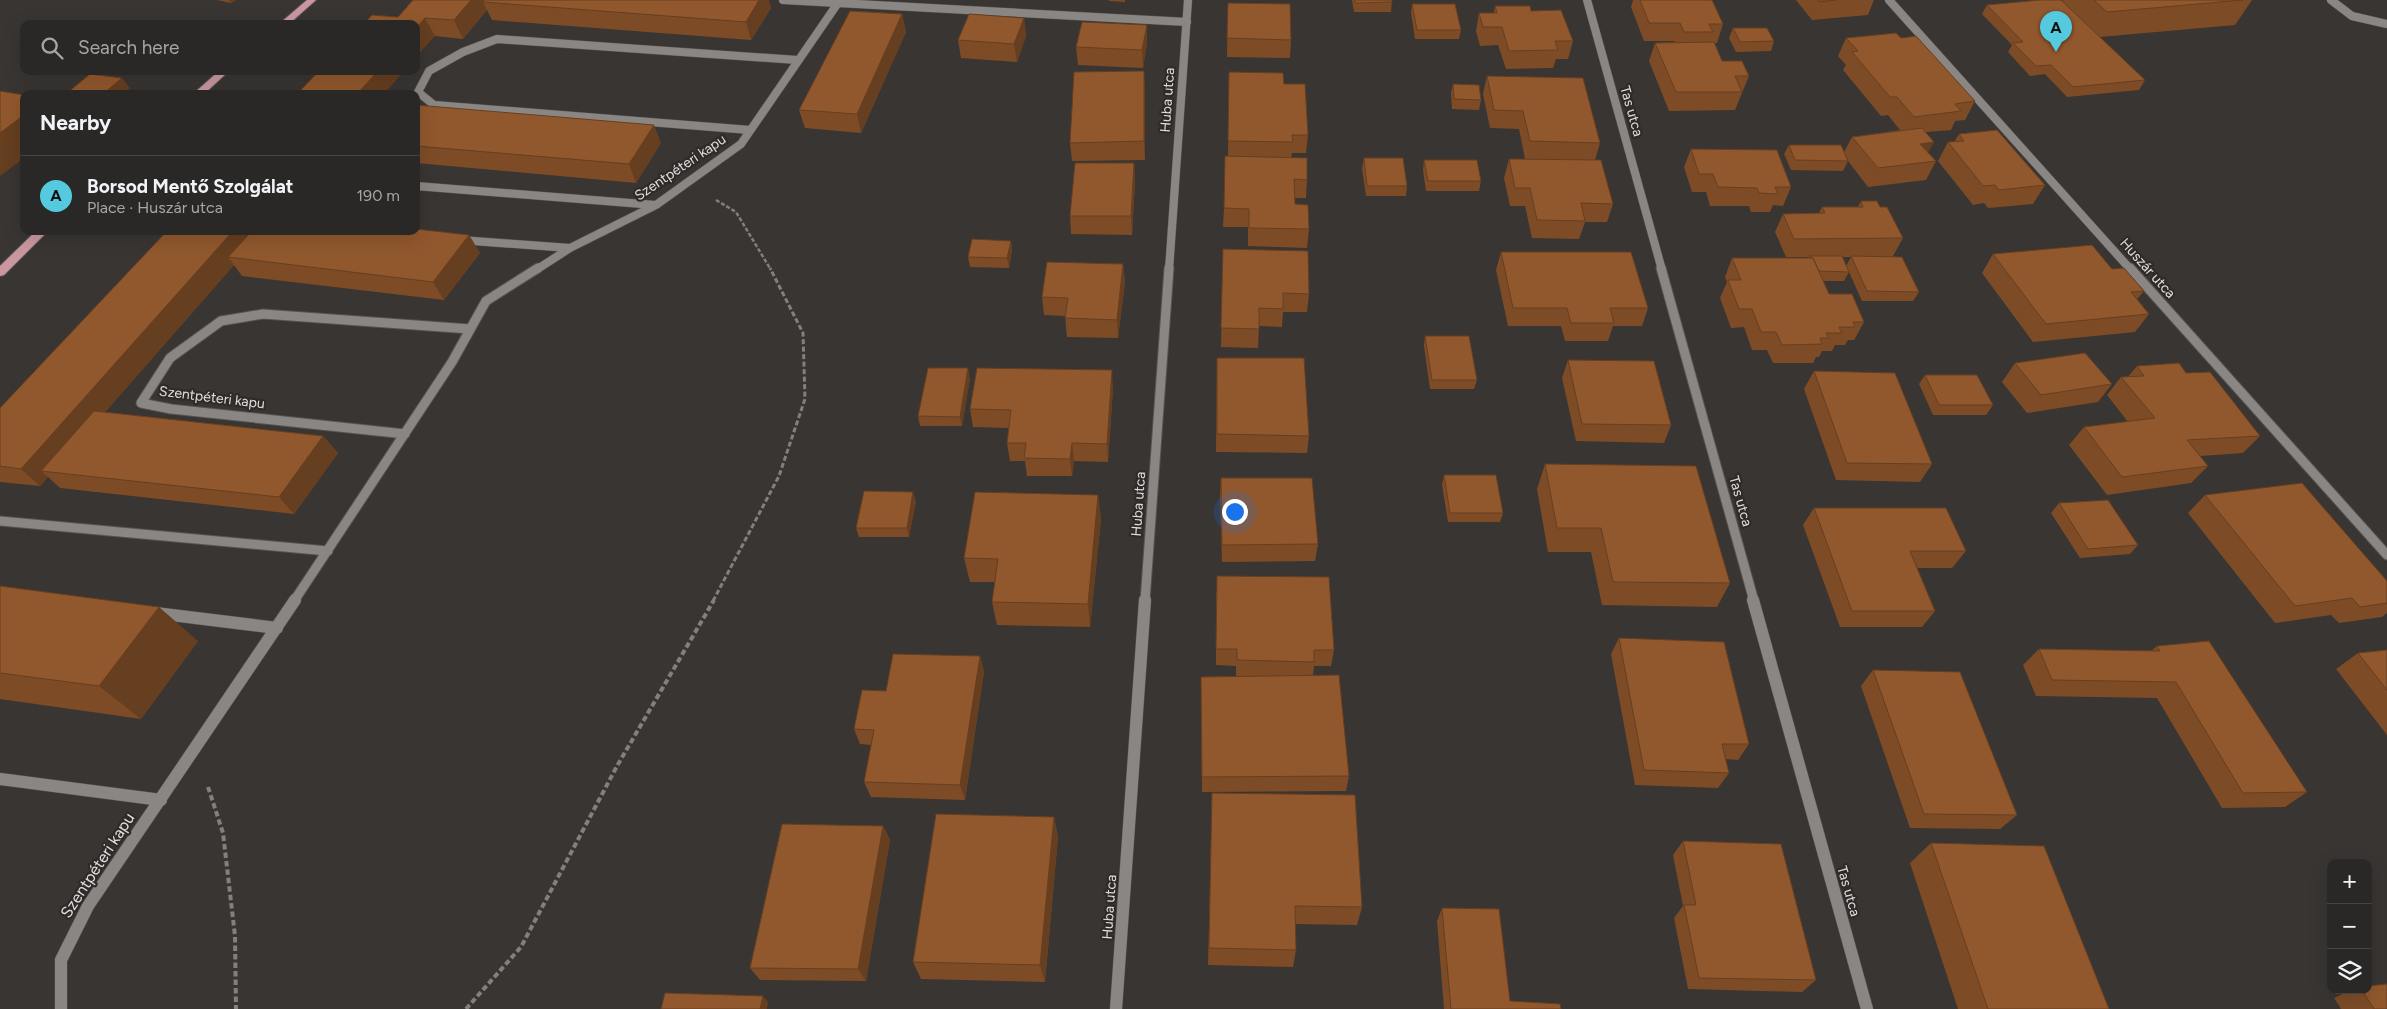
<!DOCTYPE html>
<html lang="en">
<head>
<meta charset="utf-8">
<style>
  body { margin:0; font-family:Figtree,sans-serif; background:#32302e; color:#f1f3f6 }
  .controls { position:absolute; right:15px; bottom:15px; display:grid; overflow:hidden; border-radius:10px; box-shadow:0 5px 20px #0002 }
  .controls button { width:45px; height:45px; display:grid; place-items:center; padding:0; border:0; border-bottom:1px solid #464443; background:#2a2826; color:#f1f3f6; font:25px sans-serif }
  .you { position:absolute; left:1234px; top:511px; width:18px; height:18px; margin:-12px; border:4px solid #fff; border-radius:50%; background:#1a73e8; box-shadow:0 0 0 8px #1a73e833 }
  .badge { display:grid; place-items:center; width:32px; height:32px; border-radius:50%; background:#55cadf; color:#111; font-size:16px; font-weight:700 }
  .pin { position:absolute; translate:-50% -41px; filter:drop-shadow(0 1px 2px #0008) }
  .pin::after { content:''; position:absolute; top:26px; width:18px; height:15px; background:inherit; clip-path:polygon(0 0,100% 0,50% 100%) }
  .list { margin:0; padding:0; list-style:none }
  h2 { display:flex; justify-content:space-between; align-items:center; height:65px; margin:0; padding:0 20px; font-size:21px }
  h2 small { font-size:16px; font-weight:400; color:#a5a6a7 }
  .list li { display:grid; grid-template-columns:32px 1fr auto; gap:15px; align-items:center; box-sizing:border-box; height:80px; padding:0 20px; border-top:1px solid #464443 }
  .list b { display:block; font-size:19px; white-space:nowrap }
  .list p { margin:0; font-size:16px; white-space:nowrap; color:#a5a6a7 }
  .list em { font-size:16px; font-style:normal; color:#a5a6a7 }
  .icon { flex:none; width:28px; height:28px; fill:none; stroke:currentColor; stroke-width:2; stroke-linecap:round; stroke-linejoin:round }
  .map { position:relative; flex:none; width:2387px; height:1009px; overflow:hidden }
  .search { position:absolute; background:#2a2826; box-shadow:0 5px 20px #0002; left:20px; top:20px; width:400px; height:55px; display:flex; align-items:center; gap:12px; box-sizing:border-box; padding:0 18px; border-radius:10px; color:#a5a6a7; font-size:19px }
  .panel { position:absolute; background:#2a2826; box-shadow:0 5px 20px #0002; left:20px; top:90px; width:400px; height:145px; border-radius:10px }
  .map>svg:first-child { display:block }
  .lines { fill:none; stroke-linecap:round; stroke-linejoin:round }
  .lane-casing { stroke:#565352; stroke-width:9 }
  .street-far2-casing { stroke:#565352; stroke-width:9 }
  .street-far1-casing { stroke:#565352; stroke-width:11 }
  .street-casing { stroke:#565352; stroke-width:13 }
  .primary-casing { stroke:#565352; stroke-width:2 }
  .path-far2 { stroke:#82807e; stroke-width:2.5; stroke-dasharray:4 2; stroke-linecap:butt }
  .path-far1 { stroke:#82807e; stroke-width:3; stroke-dasharray:5 2.5; stroke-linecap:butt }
  .path { stroke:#82807e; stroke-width:4; stroke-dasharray:5.5 3; stroke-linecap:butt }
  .lane { stroke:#8a8683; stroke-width:8 }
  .street-far2 { stroke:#8a8683; stroke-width:8 }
  .street-far1 { stroke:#8a8683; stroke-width:9 }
  .street { stroke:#8a8683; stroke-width:12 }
  .primary { fill:#ca97a0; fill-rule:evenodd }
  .wall { fill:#7d4c27; fill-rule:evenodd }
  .shaded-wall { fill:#663e20 }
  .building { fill:#91582d; stroke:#663e20 }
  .labels { text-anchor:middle; stroke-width:4.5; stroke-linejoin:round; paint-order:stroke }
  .street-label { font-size:14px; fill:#e1dfde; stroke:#2e2b29 }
  .near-street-label { font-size:16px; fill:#e1dfde; stroke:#2e2b29 }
</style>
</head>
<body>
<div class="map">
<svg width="2387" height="1009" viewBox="0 0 2387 1009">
  <rect width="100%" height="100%" fill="#383533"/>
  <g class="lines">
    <!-- lane casing -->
    <g class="lane-casing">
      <path id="lane" d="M2331,0l21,16 35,8"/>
    </g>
    <!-- street-far2 casing -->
    <g class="street-far2-casing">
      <path id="street-far2" d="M783,0l404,22
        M1587,0l75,270
        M1889,0l242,270
        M750,130l-316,-25 -16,-13 11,-21 34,-19 34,-13 300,21
        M416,186l239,19
        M460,240l110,8
        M536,270l34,-22 86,-43 85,-61 99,-144
        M1169,270l19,-270"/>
    </g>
    <!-- street-far1 casing -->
    <g class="street-far1-casing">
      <path id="street-far1" d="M1661,268l93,333
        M2130,268l257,287
        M405,434l-234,-25 -30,-6 29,-45 51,-37 42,-7 207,15
        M0,521l328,30
        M294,601l158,-239 34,-61 52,-33
        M1145,601l24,-333"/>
    </g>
    <!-- street casing -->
    <g class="street-casing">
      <path id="street" d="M1753,600l114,409
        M155,613l122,15
        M0,779l161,21
        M61,1009v-49l27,-54 207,-306
        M1116,1009l29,-409"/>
    </g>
    <!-- primary casing -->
    <g class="primary-casing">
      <path id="primary" d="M307,0h9l-27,24h-10z
        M219,71h10l-25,23h-11z
        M36,231h12l-44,44 -4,1v-10z"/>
    </g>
    <!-- path-far2 -->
    <path class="path-far2" d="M716,200l20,12 35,58"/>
    <!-- path-far1 -->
    <path class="path-far1" d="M713,601l66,-125 26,-77 -2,-66 -33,-65"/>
    <!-- path -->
    <path class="path" d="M208,787l15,46 12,103 1,73
      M466,1009l55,-62 96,-181 97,-166"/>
    <!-- lane -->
    <use href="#lane" class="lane"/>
    <!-- street-far2 -->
    <use href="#street-far2" class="street-far2"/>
    <!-- street-far1 -->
    <use href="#street-far1" class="street-far1"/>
    <!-- street -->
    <use href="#street" class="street"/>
    <!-- primary -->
    <use href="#primary" class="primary"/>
  </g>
  <!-- wall -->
  <path class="wall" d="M217,0h19l-5,3z
    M413,0l358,8 -20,32 -259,-20 -5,-10 -24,29 -28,-3 -37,-19z
    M1109,0h16v2l-16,-1z
    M1352,0h40l-1,12h-37z
    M1633,0h79l11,24 -6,19h-3l8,18 27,15 -14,34 -66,1 -20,-50 6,-18 20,-1 -1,-1h-30l-13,-34z
    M1796,0h78l-6,15 -56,5z
    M2063,0h189l-17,25 -135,12 45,43 -6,10 -72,7 -22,-23 -15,2 -22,-24 4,-7 -30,-31 5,-9 75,-4z
    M1228,3l63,37 -1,18 -63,-1z
    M1412,4l49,26 -2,9h-44l-4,-26z
    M1495,6l36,5 42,30 -5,18h-12l-3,9 -47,1 -8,-24 -18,1 -4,-15 3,-18h15z
    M902,14l4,18 -45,101 -56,-5 -6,-18z
    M1024,18l2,18 -9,26 -56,-4 -3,-18z
    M1733,28l41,13 -3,10 -35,1 -7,-14z
    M1846,38h55l74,63 -10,19 -10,1 -4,9 -25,2 2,21 8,8 -10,19 -58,7 -20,-26 -5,10 -52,-1 -7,-16 5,-9 55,7 8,-15 48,-7 -12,-15 -7,1 -38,-46 3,-5 -8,-9z
    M1147,43l-4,25 -65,-3 -2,-18z
    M1144,71l1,89 -73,1 -2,-18z
    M1229,72l55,12 24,51 -2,18h-14l-1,5 16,22 -1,18h-12l1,6 14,25 -2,19 -59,-2v-19h-25l1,-19 4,-52z
    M1487,76l113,67 -5,17 18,44 -6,18h-22l-6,17 -47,-1 -7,-32h-15l-6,-28 5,-19h16l-6,-30 -29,-1 -7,-34z
    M1453,84l28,16 -2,10 -27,-1 -1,-16z
    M416,105l245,38 -25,40 -220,-20z
    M1959,134l86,51 -12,19 -45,4 -4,-5 -11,2 -35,-44 10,-19h6z
    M1691,149l100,38 -8,19 -10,-1 -3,7h-19l-2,-6h-39l-4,-14h-14l-8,-25z
    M1364,158l43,28 -1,10h-40l-4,-28z
    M1424,160l57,21 -2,10h-53l-3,-21z
    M1134,163l1,18 -3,54 -61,-1 -1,-18z
    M1861,201l19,6 23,31 -10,18 26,36 -6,9h-51l-13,-29 -5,9h-21l6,13 35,28 -10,18h-6l-3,5h-10l-3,6h-10l-3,6h-3l-3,6h-40l-6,-13h-15l-8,-23 -13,1 -11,-30 7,-16 -2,-5 7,-19h76v-1h-22l-11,-25 8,-18 36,-1 3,-6h36zM1843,257h8l-5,9z
    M167,231l302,4 11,18 -36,47 -202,-24 -8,-11 -129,147 218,24 15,17 -44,61 -234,-26 -12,-11 -8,9 -40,-4v-74z
    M1011,241l1,9 -3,18 -39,-1 -2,-10z
    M1223,249l86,45 -2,18h-24l-1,15 -23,-1 -1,22 -37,-1z
    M1501,252l147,56 -6,18h-29l-5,15h-43l-4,-15h-53l-12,-56z
    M1993,254l119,15 32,22 -7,8 12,15 -14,18 -102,10 -51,-69z
    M1123,264l2,18 -7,56 -51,-1 -2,-21 -21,-1 -2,-18z
    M1425,336l52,44 -3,9h-44l-6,-43z
    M1217,358l92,78 -2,17 -91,-1z
    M1568,360l103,65 -7,18 -88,-2 -14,-63z
    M2015,363l97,21 -14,18 -71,11 -25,-31z
    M2137,366l49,7 74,63 -17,17 -43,3 8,10 -17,17 -84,12 -38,-50 15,-18 44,-5 -21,-27 14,-18h7z
    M1814,371l118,93 -12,18 -84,-2 -32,-91z
    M1925,375l68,30 -7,10h-53l-14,-31z
    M970,378l-8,48h-42l-2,-10z
    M1113,388l-5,74 -34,-1 -2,15h-45l-2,-15h-15l-3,-18 2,-15 -36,-1 -3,-18z
    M1545,464l185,119 -13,24 -115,-2 -11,-53h-43l-11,-63z
    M1444,475l59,38 -3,9h-52l-6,-37z
    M1221,478l97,66 -3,17 -93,1 -2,-66z
    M1098,495l3,24 -11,108 -93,-2 -5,-23 3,-20h-25l-6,-24z
    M2205,495l182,86v32l-5,4 -43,6 -8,-8 -56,8 -87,-110z
    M916,501l-7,36h-50l-3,-9z
    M2059,503l79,42 -8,9 -50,4 -29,-45z
    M1814,508l152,43 -14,17h-35l18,43 -13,16h-82l-37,-102z
    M0,586l198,55 -57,78 -141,-20z
    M1216,592l118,58 -3,16h-17l-1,10 36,100 -3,15 -144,1 -1,-115 35,-1v-10l-20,-1z
    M1619,638l130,106 -11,16 -13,-1 4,14 -11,15 -83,-3 -24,-131z
    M2157,646l150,146 -22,15 -63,1 -65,-110 -121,-2 -13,-31 16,-16 112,2z
    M2387,650v85l-51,-66 22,-16z
    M980,656l4,16 -19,128 -94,-3 -7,-15 8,-37 -12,-1 -6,-15 32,-38z
    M1873,670l144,145 -17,14 -90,-1 -49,-142z
    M1212,793l150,114 -5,18 -62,-1 1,26 -3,17 -85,-2z
    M1054,817l4,20 -13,145 -124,-3 -8,-17z
    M883,826l7,14 -24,141 -106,-1 -10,-12z
    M1683,841l133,139 -14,12 -114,-3 -14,-71 9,-12 -10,-51z
    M1931,843l178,166h-151l-48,-146z
    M1442,908l68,93 51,8h-117l-7,-88z
    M2351,990h17l19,19h-46l-7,-11z"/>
  <!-- shaded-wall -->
  <path class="shaded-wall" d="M229,0h7l-5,3z
    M471,0h24l-12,2 4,8 -24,29 -9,-19z
    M759,0h10l2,8 -20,32 -5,-18z
    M902,14l4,18 -45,101 -4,-19z
    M425,18l10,18 -19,21v-29z
    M1024,18l2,18 -9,26 -3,-18z
    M1147,25v18l-4,25 -1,-18z
    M378,71h26l-20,23h-27z
    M1144,71l1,18v71l-1,-19z
    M122,78l8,10 -7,6h-20z
    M24,115v43l-24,18v-43z
    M654,125l7,18 -25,40 -7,-19z
    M1934,142l-10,18 -4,-16z
    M1134,163l1,18 -3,54 -1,-19z
    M233,231h29l-34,26 6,8 -181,207 -12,-1 7,6 -8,9 -19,-17z
    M469,235l11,18 -36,47 -11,-18z
    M1011,241l1,9 -3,18 -2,-10z
    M1123,264l2,18 -7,56 -1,-18z
    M968,368l2,10 -8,48 -2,-9z
    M1112,370l1,18 -5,74 -1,-18z
    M323,436l15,17 -44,61 -15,-17z
    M1072,443l2,18 -2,15 -2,-17z
    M913,492l3,9 -7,36 -2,-9z
    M1098,495l3,24 -11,108 -2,-23z
    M159,607l39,34 -57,78 -42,-33z
    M980,656l4,16 -19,128 -5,-15z
    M1054,817l4,20 -13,145 -5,-17z
    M883,826l7,14 -24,141 -8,-12z
    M763,996l5,6 -1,7h-7z"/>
  <!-- building -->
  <path class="building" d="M413,0h58l-17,20 -29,-2 -9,10v-4h-52l8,-9 26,2z
    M484,0h275l-13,22 -263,-20z
    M1355,0h37v2l-37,1z
    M1640,0h72l11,24h-14l4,8h-29l-4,-9h-31z
    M1818,0h18l-17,2z
    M2040,0h21l84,80 -72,7 -22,-22 -15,1 -23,-23 10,-1 -36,-37z
    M2094,0h149l-136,12z
    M1228,3l62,1 1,36 -64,-2z
    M1412,4h43l6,26h-44z
    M1495,6h35l1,5 30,-1 12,31h-18l3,9 -49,1 -7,-24h-19l-4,-14h18z
    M850,11l52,3 -45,100 -58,-4z
    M969,14l55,4 -10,26 -56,-4z
    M1082,22l65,3 -5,25 -66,-3z
    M1733,28h34l7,13 -34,1z
    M1896,33l5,5 15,-2 59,65 -20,3 6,7 -47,6 -17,-20h-7l-38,-45 6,-1 -12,-13z
    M1714,42l8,19h20l7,15h-14l7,16h-66l-21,-49z
    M319,71h59l-21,23h-60z
    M1144,71v70l-74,2 4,-71z
    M1229,72l54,1 1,11h21l3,51h-16l1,7 -65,-1z
    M90,74l32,4 -19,16h-37z
    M1487,76l96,2 17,65 -70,-2 -7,-30 -29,-1z
    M1453,84l26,1 2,15 -27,-1z
    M0,91l24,4v20l-24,18z
    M416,105l238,20 -25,39 -213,-18z
    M1922,128l12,14 -14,2 16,17 -58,7 -26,-31z
    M1997,130l48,55 -46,5 -4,-5 -12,1 -35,-44 16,-1 -5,-7z
    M1789,145h52l7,16 -53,-1z
    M1691,149l86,1 14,37h-16l3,7 -19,-1 -2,-5 -39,-1 -5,-13h-14z
    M1225,156l82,2v22l-13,-1 1,25 13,1 1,24 -60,-1v-19l-25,-1z
    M1364,158h39l4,28h-40z
    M1509,159l92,1 12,44 -32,-1 4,18 -48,-1 -7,-32h-15z
    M1424,160h53l4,21h-53z
    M1075,163h59l-3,53h-61z
    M1861,201h16l3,6h7l16,31 -109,1 -11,-25 42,-1 -3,-6h41z
    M416,229l53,6 -36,47 -205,-25 24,-26h164z
    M167,231h66l-212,238 -21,-3v-58z
    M972,239l39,2 -4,17 -39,-1z
    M2092,245l20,24 12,-1 20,23 -13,1 18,22 -103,10 -53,-70z
    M1223,249l85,2 1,43 -26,-1v16l-24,-1v21l-38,-1z
    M1501,252h130l17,56h-38l4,15h-43l-4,-15h-54z
    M1809,256h33l7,16 -30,-1 -6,-13h-3z
    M1851,256l51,1 17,35 -52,-1z
    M1732,258h81l16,36h23l12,28h-11l2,5h-16l3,6h-16l3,5h-9l2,6 -40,1 -6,-13h-15l-9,-23h-13l-11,-29h13z
    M1047,262l76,2 -6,56 -52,-2 3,-20 -26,-1z
    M1425,336h44l8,44h-45z
    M2085,353l27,31 -71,11 -26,-32z
    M1217,358h87l5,78 -92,-2z
    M1568,360l86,1 17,64 -89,-1z
    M2179,363l7,10 24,-1 50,64 -73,4 21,26 -86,11 -38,-50 71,-9 -34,-41 23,-1 -7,-10z
    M928,368h40l-8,49 -42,-1z
    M977,368l135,2 -5,74 -35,-1 -2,16 -46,-1 2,-15h-19l4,-33 -41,-1z
    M1814,371l81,2 37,91 -85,-1z
    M1925,375h52l16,30h-54z
    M94,411l229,25 -44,61 -238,-26z
    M1545,464l151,2 34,117 -117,-1 -12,-54h-44z
    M1444,475h52l7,38h-53z
    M1221,478h91l6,66 -96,1z
    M2302,483l85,98v22l-27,4 -8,-9 -57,8 -90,-111z
    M864,491l49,1 -6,36h-51z
    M975,492l123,3 -10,109 -96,-2 6,-43 -34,-1z
    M2108,500l30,45 -50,4 -29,-46z
    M1814,508h132l20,43h-56l25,60h-83z
    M1217,576l112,1 5,73h-20v12l-77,-2v-11h-21z
    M0,586l159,21 -60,79 -99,-13z
    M1619,638l105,4 25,102h-27l7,29 -85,-3z
    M2209,641l98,151 -64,1 -67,-111 -124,-2 -13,-31 121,2 -3,-5z
    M2387,650v40l-29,-37z
    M893,654l87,2 -20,129 -96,-3 10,-52 -20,-1 8,-39 24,1z
    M1873,670l87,2 57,143 -93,-1z
    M1339,675l10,101 -147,1 -1,-100z
    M1212,793l143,2 7,112 -67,-1 1,44 -87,-2z
    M936,814l118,3 -14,148 -127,-3z
    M782,824l101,2 -25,143 -108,-1z
    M1683,841l98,3 35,136 -117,-2 -15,-73h12z
    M1931,843l113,3 65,163h-121z
    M1442,908l57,1 11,92 50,3 1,5h-110z
    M2387,984v25h-13l-12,-19h6v-4z
    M665,993l98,3 -3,13h-99z"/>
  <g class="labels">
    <!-- street labels -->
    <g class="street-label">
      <text transform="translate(1167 100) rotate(-86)" y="5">Huba utca</text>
      <text transform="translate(1632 111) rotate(74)" y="5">Tas utca</text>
      <text transform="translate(680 167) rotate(-34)" y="5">Szentpéteri kapu</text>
      <text transform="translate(2148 268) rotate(48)" y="5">Huszár utca</text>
      <text transform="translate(212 397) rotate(7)" y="5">Szentpéteri kapu</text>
      <text transform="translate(1741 501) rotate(74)" y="5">Tas utca</text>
      <text transform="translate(1138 504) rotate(-86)" y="5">Huba utca</text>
      <text transform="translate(1849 891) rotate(74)" y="5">Tas utca</text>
      <text transform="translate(1109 907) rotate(-86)" y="5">Huba utca</text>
    </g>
    <!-- near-street labels -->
    <g class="near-street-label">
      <text transform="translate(97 865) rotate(-57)" y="6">Szentpéteri kapu</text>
    </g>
  </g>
</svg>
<div class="controls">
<button>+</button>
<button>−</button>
<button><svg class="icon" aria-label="layers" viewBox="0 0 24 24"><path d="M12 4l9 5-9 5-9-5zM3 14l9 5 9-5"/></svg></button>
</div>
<div class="you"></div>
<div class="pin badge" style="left:2056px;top:52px">A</div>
<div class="search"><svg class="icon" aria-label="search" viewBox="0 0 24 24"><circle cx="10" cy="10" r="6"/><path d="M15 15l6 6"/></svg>Search here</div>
<section class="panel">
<h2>Nearby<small></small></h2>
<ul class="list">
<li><span class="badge">A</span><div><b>Borsod Mentő Szolgálat</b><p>Place · Huszár utca</p></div><em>190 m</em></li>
</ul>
</section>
</div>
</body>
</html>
